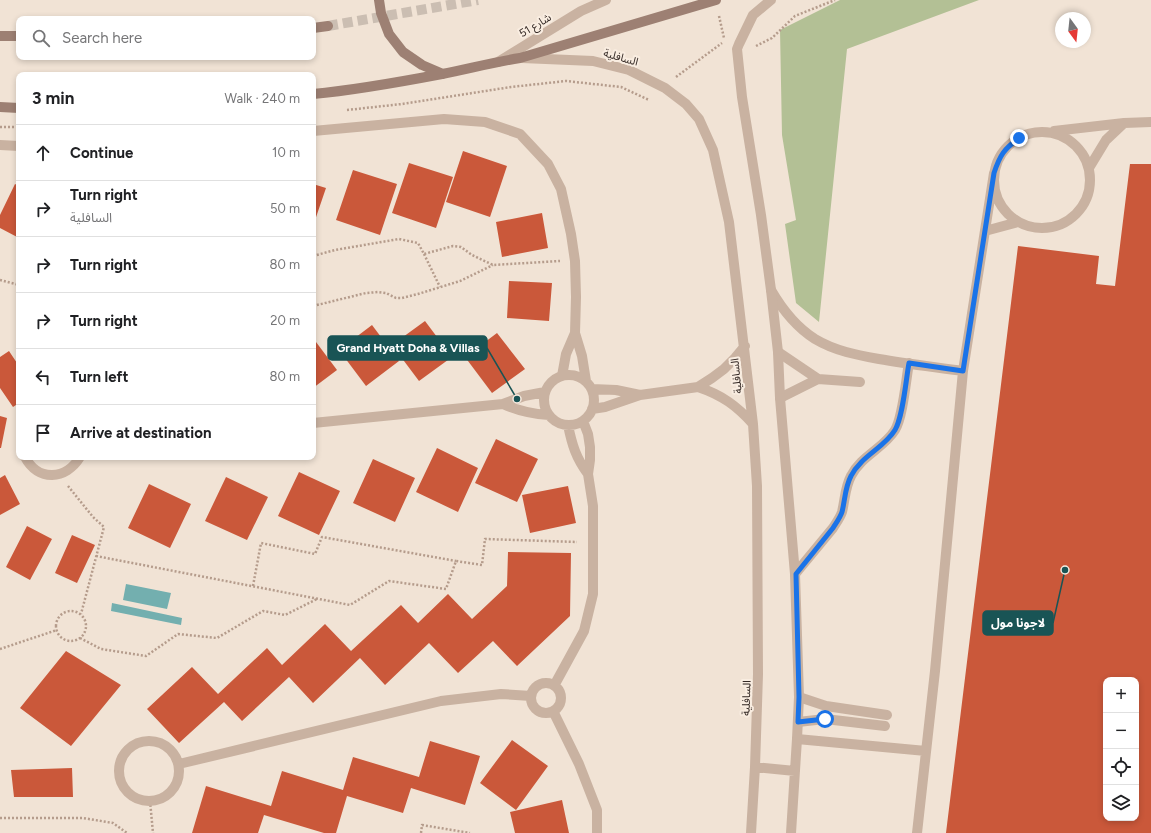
<!DOCTYPE html>
<html lang="en">
<head>
<meta charset="utf-8">
<style>
  body { margin:0; font-family:Figtree,"Noto Sans Arabic",sans-serif; background:#f2f2f2; color:#202124 }
  .controls { position:absolute; right:12px; bottom:12px; display:grid; overflow:hidden; border-radius:8px; box-shadow:0 2px 6px #0003 }
  .controls button { width:36px; height:36px; display:grid; place-items:center; padding:0; border:0; border-bottom:1px solid #e0e0e0; background:#fff; color:#202124; font:20px sans-serif }
  .compass { position:absolute; left:1055px; top:12px; width:36px; height:36px; border-radius:50%; background:#fff; box-shadow:0 2px 6px #0003; rotate:165deg }
  .stop { position:absolute; width:12px; height:12px; margin:-9px; border:3px solid #1a73e8; border-radius:50%; background:#fff }
  .stop.end { background:#1a73e8; border-color:#fff; box-shadow:0 1px 4px #0008 }
  .list { margin:0; padding:0; list-style:none }
  h2 { display:flex; justify-content:space-between; align-items:center; height:52px; margin:0; padding:0 16px; font-size:17px }
  h2 small { font-size:13px; font-weight:400; color:#757577 }
  .list li { display:grid; grid-template-columns:26px 1fr auto; gap:12px; align-items:center; box-sizing:border-box; height:56px; padding:0 16px; border-top:1px solid #e0e0e0 }
  .list b { display:block; font-size:15px; white-space:nowrap }
  .list p { margin:0; font-size:13px; white-space:nowrap; color:#757577 }
  .list em { font-size:13px; font-style:normal; color:#757577 }
  .icon { flex:none; width:22px; height:22px; fill:none; stroke:currentColor; stroke-width:2; stroke-linecap:round; stroke-linejoin:round }
  .map { position:relative; flex:none; width:1151px; height:833px; overflow:hidden }
  .search { position:absolute; background:#fff; box-shadow:0 2px 6px #0003; left:16px; top:16px; width:300px; height:44px; display:flex; align-items:center; gap:10px; box-sizing:border-box; padding:0 14px; border-radius:8px; color:#757577; font-size:15px }
  .panel { position:absolute; background:#fff; box-shadow:0 2px 6px #0003; left:16px; top:72px; width:300px; height:388px; border-radius:8px }
  .map>svg:first-child { display:block }
  .green { fill:#b3c095 }
  .water { fill:#73afaf }
  .building { fill:#ca583a; fill-rule:evenodd }
  .lines { fill:none; stroke-linecap:round; stroke-linejoin:round }
  .secondary-tunnel { stroke:#cbbeb2; stroke-width:10; stroke-dasharray:10 5; stroke-linecap:butt }
  .path { stroke:#b59c8c; stroke-width:2.5; stroke-dasharray:2 2; stroke-linecap:butt }
  .lane { stroke:#c9b2a1; stroke-width:10 }
  .street { stroke:#c9b2a1; stroke-width:10 }
  .secondary { stroke:#9d8073; stroke-width:10 }
  .route { stroke:#1a73e8; stroke-width:5 }
  .labels { text-anchor:middle; stroke-width:4; stroke-linejoin:round; paint-order:stroke }
  .street-label { font-size:11px; fill:#332824; stroke:#f9ede1 }
  .leader { fill:none; stroke:#195455; stroke-width:1.5 }
  .callout-dot { fill:#195455; stroke:#f9ede1; stroke-width:1.5 }
  .callout { fill:#195455; stroke:#195455; stroke-width:1.5 }
  .callout-label { font-size:12px; text-anchor:middle; font-weight:bold; fill:#fff }
</style>
</head>
<body>
<div class="map">
<svg width="1151" height="833" viewBox="0 0 1151 833">
  <rect width="100%" height="100%" fill="#f1e3d5"/>
  <!-- green -->
  <path class="green" d="M840,0h139l-132,49 -28,273 -23,-19 -11,-79 11,-4 -14,-85 -2,-105z"/>
  <!-- water -->
  <path class="water" d="M126,584l45,9 -4,16 -44,-9z
    M112,603l70,15 -1,7 -70,-14z"/>
  <!-- building -->
  <path class="building" d="M463,151l44,15 -17,51 -44,-15z
    M409,163l44,14 -17,51 -44,-15z
    M1130,164h21v669h-205l72,-587 81,10 -3,28 19,2zM1106,680h30v138h-30z
    M353,170l44,14 -17,51 -44,-15z
    M15,184l4,2v52l-19,-10v-13z
    M313,184l13,4 -13,38z
    M542,213l6,35 -46,9 -6,-35z
    M509,281l43,2 -3,38 -42,-3z
    M425,321l27,36 -33,24 -27,-36z
    M372,325l27,36 -33,25 -27,-36z
    M497,333l28,36 -33,24 -27,-36z
    M313,338l24,32 -24,18z
    M9,351l10,15v37l-6,4 -13,-19v-31z
    M0,416l7,2 -6,30h-1z
    M496,439l42,20 -21,43 -42,-19z
    M437,448l41,20 -20,44 -42,-20z
    M373,459l42,19 -20,44 -42,-19z
    M299,472l41,19 -21,44 -41,-19z
    M5,475l15,29 -20,11v-37z
    M226,477l42,20 -21,43 -42,-19z
    M149,484l42,20 -21,44 -42,-20z
    M568,486l8,37 -46,10 -8,-38z
    M27,526l25,13 -22,41 -24,-13z
    M72,535l23,10 -18,38 -22,-10z
    M508,552l63,1 -1,63 -53,50 -24,-25 -35,32 -29,-30 -44,42 -25,-27 -47,45 -24,-26 -47,44 -18,-19 -45,41 -32,-34 45,-42 26,27 49,-46 15,17 43,-41 26,27 50,-46 17,18 30,-29 24,25 35,-33z
    M66,651l55,34 -50,61 -51,-38z
    M512,740l36,26 -32,44 -36,-27z
    M430,741l50,15 -15,49 -54,-17 -8,25 -56,-17 -11,37h-12l-60,-18 -6,18h-66l14,-47 65,20 11,-35 61,19 10,-33 66,20z
    M72,768l1,29h-59l-3,-27z
    M562,800l7,33h-54l-5,-21z"/>
  <g class="lines">
    <!-- secondary-tunnel -->
    <path class="secondary-tunnel" d="M328,26l150,-26"/>
    <!-- path -->
    <path class="path" d="M719,16l5,22
      M756,46l16,-8 23,-22 40,-16
      M676,77l4,-3 42,-31
      M347,110l55,-6 109,-17 55,-6 55,6 28,13
      M0,127h19
      M424,254l16,33
      M313,256l22,-6 64,-11 19,4 6,11 29,-8 8,1 11,8 21,10 67,-4
      M0,280l19,5
      M313,306l53,-13 12,-1 8,1 10,5h6l16,-4 42,-13 33,-16
      M68,486l25,31 11,10 -23,87
      M96,556l254,49 39,-24 57,8 10,-28 26,4 3,-26 92,3
      M253,586l8,-43 54,11 7,-17 134,24
      M56 626a15 15 0 1 1 30 0a15 15 0 1 1-30 0Z
      M80,638l21,11 45,7 32,-22 39,4 46,-27 22,4 32,-16
      M0,649l57,-19
      M150,801l3,32
      M0,818h83l30,5 14,10
      M421,833l1,-8 48,8"/>
    <!-- lane -->
    <path class="lane" d="M1054,131l70,-8 27,-1
      M994 180a48 48 0 1 1 96 0a48 48 0 1 1-96 0Z
      M1089,168l17,-28 18,-17
      M985,231l33,-9
      M771,290c11,19 25,37 44,49 20,12 42,16 64,20 28,5 56,8 84,12
      M778,352l40,27
      M780,398l38,-19 42,3
      M795,574l38,-46c3,-5 7,-10 9,-16 3,-12 3,-25 9,-36 10,-20 33,-28 44,-46 8,-13 11,-51 14,-67
      M799,697l27,9 61,9
      M798,722l27,-3 60,7
      M797,739l129,12
      M917,833l18,-162 28,-300 31,-198"/>
    <!-- street -->
    <path class="street" d="M771,0l-18,15 -14,29 -2,5 5,48 19,118 10,75 7,62 2,46 15,176 4,123 -2,42 -6,94
      M522,58l71,3 36,9 36,18 21,16 13,15 14,31 16,72 24,202 4,62 1,188 -3,93 -4,66
      M498,62l83,-51 25,-11
      M313,131l131,-12 41,3 35,12 28,30 13,25 10,45 4,27 1,36 -1,36 7,23 4,25
      M0,145l19,1
      M544 400a25 25 0 1 1 50 0a25 25 0 1 1-50 0Z
      M562,376l4,-22 9,-21
      M698,387c24,8 39,19 55,37
      M592,389l24,1 24,5
      M503,404c15,7 29,10 46,11
      M592,409l13,-2 35,-12 58,-8 14,-9 12,-9 11,-11 10,-12
      M313,423l190,-19 21,-8 21,-4
      M568,425c4,20 8,33 20,49
      M25,457c13,25 41,23 55,0
      M531 698a15 15 0 1 1 30 0a15 15 0 1 1-30 0Z
      M555,684l29,-53 9,-37v-88l-5,-32 2,-14v-13l-2,-13 -5,-13
      M553,711l26,53 18,46v23
      M119 771a30 30 0 1 1 60 0a30 30 0 1 1-60 0Z
      M179,764l262,-63 60,-7 30,2
      M755,767l40,4"/>
    <!-- secondary -->
    <path class="secondary" d="M379,0l2,13 8,21 14,18 19,13 21,9
      M313,28l15,-2
      M0,36h19
      M313,94c43,-4 87,-12 129,-20 26,-5 52,-12 78,-16l196,-58
      M0,107l19,1"/>
  </g>
  <g class="lines">
    <!-- route -->
    <path class="route" d="M825,719l-27,3 1,-25 -3,-123 37,-46c3,-5 7,-10 9,-16 3,-12 3,-25 9,-36 10,-20 33,-28 44,-46 8,-13 11,-51 14,-67l54,8 31,-198c6,-18 10,-24 25,-35"/>
  </g>
  <g class="labels">
    <!-- street labels -->
    <g class="street-label">
      <text transform="translate(535 25) rotate(-31)" y="4">شارع 51</text>
      <text transform="translate(621 57) rotate(16)" y="4">السافلية</text>
      <text transform="translate(736 376) rotate(-96)" y="4">السافلية</text>
      <text transform="translate(746 698) rotate(-88)" y="4">السافلية</text>
    </g>
  </g>
  <!-- callouts -->
  <path class="leader" d="M517 399L487 348M1065 570L1053 623"/>
  <g class="callout-dot">
    <circle cx="517" cy="399" r="4"/>
    <circle cx="1065" cy="570" r="4"/>
  </g>
  <g class="callout">
    <rect x="328" y="336" width="159" height="24" rx="4"/>
    <rect x="983" y="611" width="70" height="24" rx="4"/>
  </g>
  <g class="callout-label">
    <text x="408" y="352">Grand Hyatt Doha &amp; Villas</text>
    <text x="1018" y="627">لاجونا مول</text>
  </g>
</svg>
<div class="controls">
<button>+</button>
<button>−</button>
<button><svg class="icon" aria-label="locate" viewBox="0 0 24 24"><circle cx="12" cy="12" r="6"/><path d="M12 2v4M12 18v4M2 12h4M18 12h4"/></svg></button>
<button><svg class="icon" aria-label="layers" viewBox="0 0 24 24"><path d="M12 4l9 5-9 5-9-5zM3 14l9 5 9-5"/></svg></button>
</div>
<svg class="compass" viewBox="-18 -18 36 36"><path d="M0-13l5 13h-10z" fill="#e53935"/><path d="M0 13l5-13h-10z" fill="#757577"/></svg>
<div class="stop" style="left:825px;top:719px"></div>
<div class="stop end" style="left:1019px;top:138px"></div>
<div class="search"><svg class="icon" aria-label="search" viewBox="0 0 24 24"><circle cx="10" cy="10" r="6"/><path d="M15 15l6 6"/></svg>Search here</div>
<section class="panel">
<h2>3 min<small>Walk · 240 m</small></h2>
<ul class="list">
<li><svg class="icon" aria-label="ahead" viewBox="0 0 24 24"><path d="M12 20V5M6 11l6-6 6 6"/></svg><div><b>Continue</b></div><em>10 m</em></li>
<li><svg class="icon" aria-label="right" viewBox="0 0 24 24"><path d="M7 20v-9h11M14 6l5 5-5 5"/></svg><div><b>Turn right</b><p>السافلية</p></div><em>50 m</em></li>
<li><svg class="icon" aria-label="right" viewBox="0 0 24 24"><path d="M7 20v-9h11M14 6l5 5-5 5"/></svg><div><b>Turn right</b></div><em>80 m</em></li>
<li><svg class="icon" aria-label="right" viewBox="0 0 24 24"><path d="M7 20v-9h11M14 6l5 5-5 5"/></svg><div><b>Turn right</b></div><em>20 m</em></li>
<li><svg class="icon" aria-label="left" viewBox="0 0 24 24"><path d="M17 20v-9H6M10 6l-5 5 5 5"/></svg><div><b>Turn left</b></div><em>80 m</em></li>
<li><svg class="icon" aria-label="arrive" viewBox="0 0 24 24"><path d="M6 21V4h12l-3 4 3 4H6"/></svg><div><b>Arrive at destination</b></div></li>
</ul>
</section>
</div>
</body>
</html>
